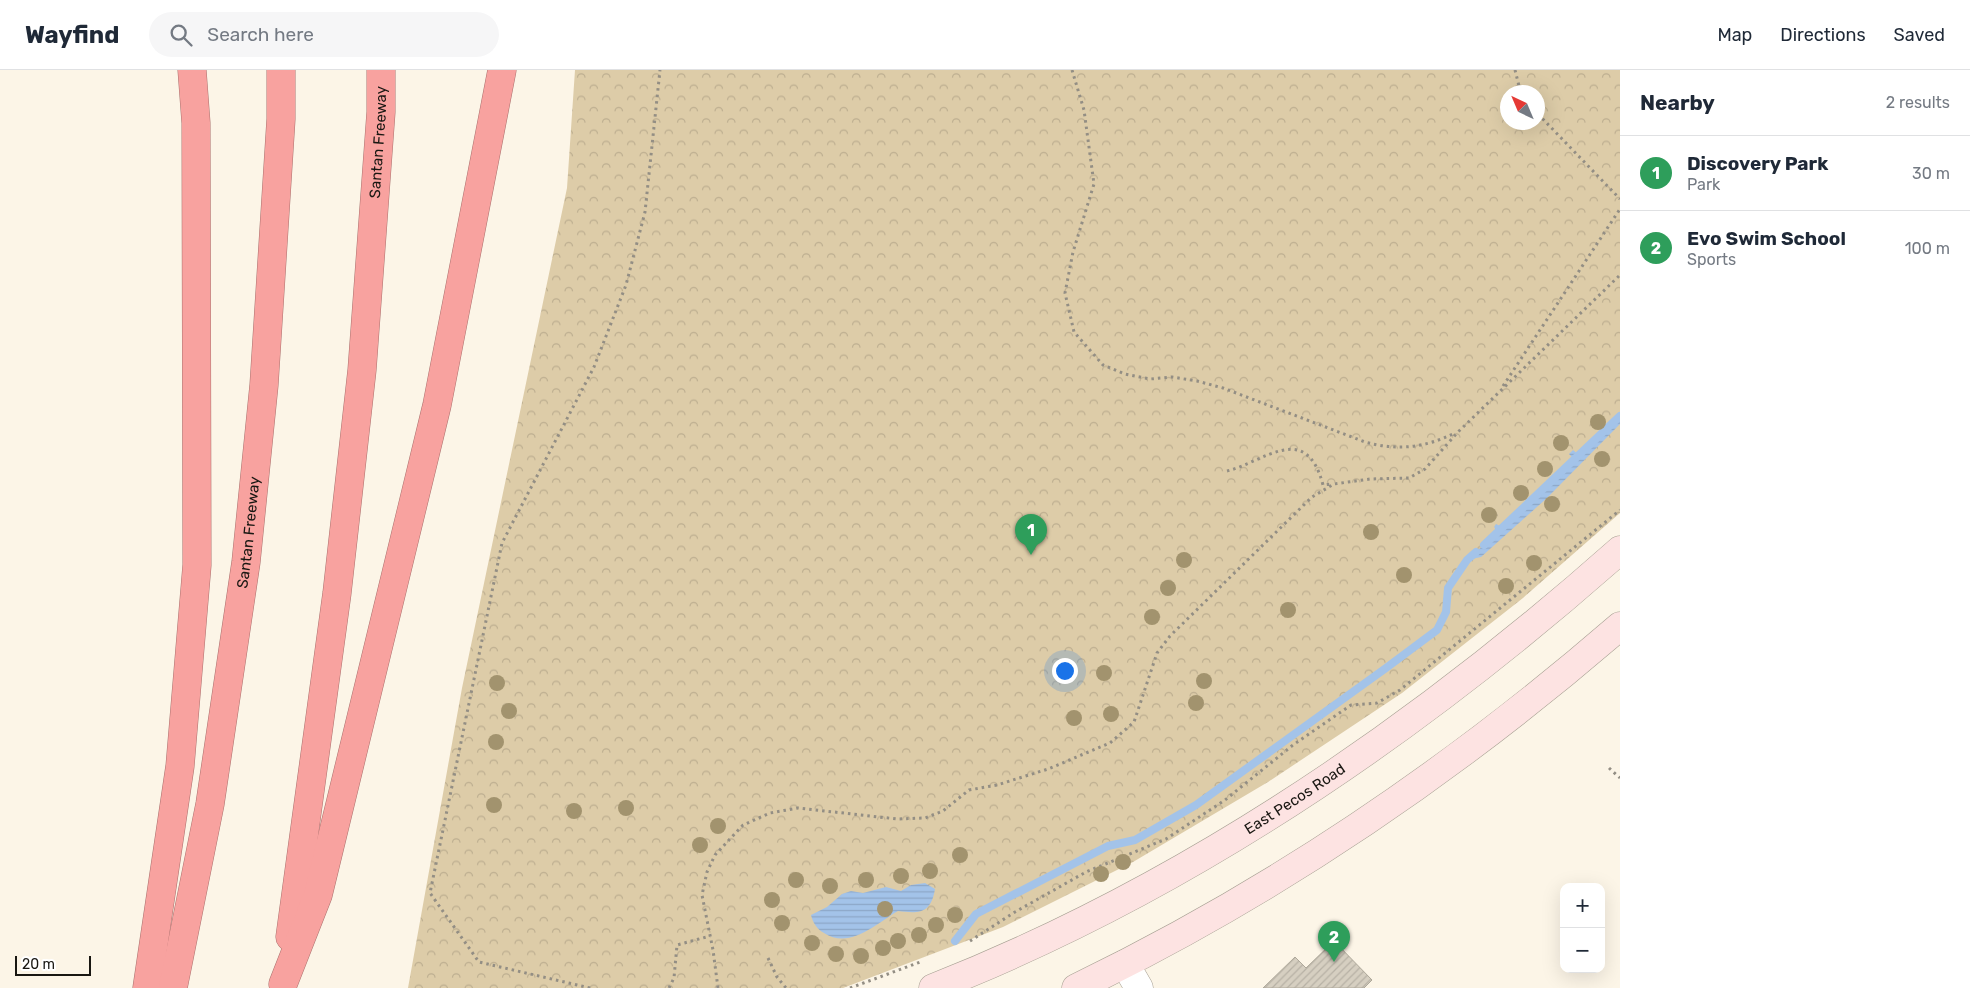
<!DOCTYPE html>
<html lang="en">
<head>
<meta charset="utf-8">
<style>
  body { margin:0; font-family:Rubik,sans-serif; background:#f6f6f7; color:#1f2937 }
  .controls { position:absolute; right:15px; bottom:15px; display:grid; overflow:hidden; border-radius:10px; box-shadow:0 5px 20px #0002 }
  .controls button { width:45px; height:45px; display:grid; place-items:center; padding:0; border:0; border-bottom:1px solid #e0e1e3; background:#fff; color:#1f2937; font:25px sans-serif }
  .compass { position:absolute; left:1500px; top:15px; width:45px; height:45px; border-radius:50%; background:#fff; box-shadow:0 5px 20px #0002; rotate:316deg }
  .scale { position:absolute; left:15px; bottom:12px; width:76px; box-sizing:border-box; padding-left:5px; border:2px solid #191712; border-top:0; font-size:14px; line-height:18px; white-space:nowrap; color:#191712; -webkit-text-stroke:4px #fff; paint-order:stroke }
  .you { position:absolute; left:1064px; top:600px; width:18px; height:18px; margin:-12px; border:4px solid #fff; border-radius:50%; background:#1a73e8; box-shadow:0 0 0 8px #1a73e833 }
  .badge { display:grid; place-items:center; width:32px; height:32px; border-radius:50%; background:#ce3e55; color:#fff; font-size:16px; font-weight:700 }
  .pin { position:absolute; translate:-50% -41px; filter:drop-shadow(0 1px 2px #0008) }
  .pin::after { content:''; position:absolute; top:26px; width:18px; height:15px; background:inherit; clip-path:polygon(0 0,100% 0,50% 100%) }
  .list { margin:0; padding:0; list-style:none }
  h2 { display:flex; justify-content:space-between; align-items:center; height:65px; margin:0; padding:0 20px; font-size:21px }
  h2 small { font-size:16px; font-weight:400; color:#747a83 }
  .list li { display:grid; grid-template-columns:32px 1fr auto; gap:15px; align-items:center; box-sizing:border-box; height:75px; padding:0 20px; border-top:1px solid #e0e1e3 }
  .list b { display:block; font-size:19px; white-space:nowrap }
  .list p { margin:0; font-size:16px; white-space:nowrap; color:#747a83 }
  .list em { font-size:16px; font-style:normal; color:#747a83 }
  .icon { flex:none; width:28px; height:28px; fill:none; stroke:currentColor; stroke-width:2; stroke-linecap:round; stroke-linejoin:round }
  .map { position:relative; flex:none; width:1620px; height:918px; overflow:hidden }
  header { display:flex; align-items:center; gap:30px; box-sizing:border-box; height:70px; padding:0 25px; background:#fff; border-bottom:1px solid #e0e1e3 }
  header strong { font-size:24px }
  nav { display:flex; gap:28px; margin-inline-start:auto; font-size:18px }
  .search { width:350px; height:45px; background:#f6f6f7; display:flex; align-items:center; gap:12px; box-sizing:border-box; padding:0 18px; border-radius:28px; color:#747a83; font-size:19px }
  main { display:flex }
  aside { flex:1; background:#fff }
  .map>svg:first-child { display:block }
  .park { fill:url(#park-crowns); fill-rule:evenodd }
  .water { fill:url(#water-rules) }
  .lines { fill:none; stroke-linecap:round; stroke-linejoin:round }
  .stream { stroke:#a3c3e9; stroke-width:8 }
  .building { fill:url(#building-hatch); stroke:#aea89a }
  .street-casing { stroke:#a7a093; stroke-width:29 }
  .secondary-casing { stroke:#a7a093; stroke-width:29 }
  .highway-casing { stroke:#aa716e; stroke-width:29 }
  .path { stroke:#938e84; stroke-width:3; stroke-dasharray:2.5 4; stroke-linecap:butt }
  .street { stroke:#fff; stroke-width:28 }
  .secondary { stroke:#fde3e2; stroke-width:28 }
  .highway { stroke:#f8a29f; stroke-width:28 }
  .tree { fill:#a2936e }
  .labels { text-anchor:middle; stroke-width:5; stroke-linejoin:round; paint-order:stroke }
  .street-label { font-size:15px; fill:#191712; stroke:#fff }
</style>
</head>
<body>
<header>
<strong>Wayfind</strong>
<div class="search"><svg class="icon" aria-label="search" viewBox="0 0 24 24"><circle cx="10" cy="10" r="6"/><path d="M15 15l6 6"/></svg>Search here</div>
<nav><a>Map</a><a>Directions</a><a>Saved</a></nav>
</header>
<main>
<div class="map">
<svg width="1620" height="918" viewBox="0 0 1620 918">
  <defs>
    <pattern id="park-crowns" width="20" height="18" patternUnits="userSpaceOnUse" patternTransform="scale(1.25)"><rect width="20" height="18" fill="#ddcca8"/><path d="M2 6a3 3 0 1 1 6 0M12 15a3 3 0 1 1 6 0" fill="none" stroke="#bdae90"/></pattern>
    <pattern id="water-rules" width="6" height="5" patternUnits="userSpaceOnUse" patternTransform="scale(1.25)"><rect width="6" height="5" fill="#a3c3e9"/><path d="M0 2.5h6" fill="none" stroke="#8ca7c7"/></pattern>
    <pattern id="building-hatch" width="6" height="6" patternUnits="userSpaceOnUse" patternTransform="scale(1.25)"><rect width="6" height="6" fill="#d6cfc1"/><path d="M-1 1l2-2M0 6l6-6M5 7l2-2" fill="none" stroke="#b7b1a5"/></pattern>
  </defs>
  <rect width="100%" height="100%" fill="#fcf5e7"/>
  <!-- park -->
  <path class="park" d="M575,0h1045v443l-97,85 -121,95 -134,89 -135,80 -130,65 -160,61h-435l54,-300 105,-500zM1508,22h30v30h-30z"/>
  <!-- water -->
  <path class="water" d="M1620,346v8l-73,74 -66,59 -14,3 31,-28 -4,-5 2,-3 8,4 71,-68 -6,-6 4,-4 6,5z
    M925,813l10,6c-4,24 -15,25 -37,22 -21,12 -48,39 -74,22 -7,-4 -11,-10 -13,-18l16,-8 15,-13 9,-3 12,2 23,-6 15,4 10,-6z"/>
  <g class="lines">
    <!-- stream -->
    <path class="stream" d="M1484,475l136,-129
      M955,871l21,-27 132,-68 27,-6 61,-35 190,-137 51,-38 9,-18 2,-24 19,-28 9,-8"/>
  </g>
  <!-- building -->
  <path class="building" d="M1334,871l38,39 -8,8h-101l32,-31 11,11z"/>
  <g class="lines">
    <!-- street casing -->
    <g class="street-casing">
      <path id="street" d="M1125,894l14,24"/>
    </g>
    <!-- secondary casing -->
    <g class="secondary-casing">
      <g id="secondary">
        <path id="s1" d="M933,918c254,-100 483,-257 687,-438"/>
        <path d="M1076,918c197,-95 379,-219 544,-362"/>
      </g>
    </g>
    <!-- highway casing -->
    <g class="highway-casing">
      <g id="highway">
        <path id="s2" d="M290,867l47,-344 25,-223 19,-258v-42"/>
        <path d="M283,914l35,-89 119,-490 65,-335"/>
        <path d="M147,918l33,-222 17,-201 -1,-442 -4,-53"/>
        <path id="s3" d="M173,918l37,-184 36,-242 18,-177 17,-266v-49"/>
      </g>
    </g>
    <!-- path -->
    <path class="path" d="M1072,0l12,40 10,74 -21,68 -8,41 9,39 29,33 22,9 25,5 22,-2 25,4 26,7 142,54c33,9 59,6 90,-9
      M1515,0l4,16 4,6
      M1538,44l82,85
      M1503,316l117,-177
      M1227,401c37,-9 79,-51 96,14l9,-1
      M1609,698l11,10
      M970,871l45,-29 71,-40 80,-33 59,-39 68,-55 58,-40 26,-2 23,-13 220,-180
      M768,888l9,19 9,11
      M590,918l-111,-26 -49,-69 72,-350 92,-176 32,-82 19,-73 15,-142
      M669,918l5,-10 3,-33 33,-9
      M718,918l-5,-38 -11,-55 5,-23 8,-17 28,-30 27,-12 28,-5 99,11 28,-1 18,-7 26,-21 28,-5 51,-16 62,-26 24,-21 23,-69 13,-17 142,-139 22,-13 36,-5 39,-1 16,-9 33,-37 162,-157
      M850,918l73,-27"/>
    <!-- street -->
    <use href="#street" class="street"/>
    <!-- secondary -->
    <use href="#secondary" class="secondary"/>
    <!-- highway -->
    <use href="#highway" class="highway"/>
  </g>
  <!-- trees -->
  <g class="tree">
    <circle cx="1598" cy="352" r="8"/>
    <circle cx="1561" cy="373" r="8"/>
    <circle cx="1602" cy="389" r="8"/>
    <circle cx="1545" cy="399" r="8"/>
    <circle cx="1521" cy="423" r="8"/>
    <circle cx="1552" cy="434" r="8"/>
    <circle cx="1489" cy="445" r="8"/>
    <circle cx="1371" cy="462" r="8"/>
    <circle cx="1184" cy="490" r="8"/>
    <circle cx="1534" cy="493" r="8"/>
    <circle cx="1404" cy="505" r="8"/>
    <circle cx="1506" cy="516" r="8"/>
    <circle cx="1168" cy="518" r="8"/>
    <circle cx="1288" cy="540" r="8"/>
    <circle cx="1152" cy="547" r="8"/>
    <circle cx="1104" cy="603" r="8"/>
    <circle cx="1204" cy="611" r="8"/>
    <circle cx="497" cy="613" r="8"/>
    <circle cx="1196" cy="633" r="8"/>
    <circle cx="509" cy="641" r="8"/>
    <circle cx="1111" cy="644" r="8"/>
    <circle cx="1074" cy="648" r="8"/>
    <circle cx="496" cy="672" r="8"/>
    <circle cx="494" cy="735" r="8"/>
    <circle cx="626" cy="738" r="8"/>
    <circle cx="574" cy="741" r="8"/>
    <circle cx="718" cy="756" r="8"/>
    <circle cx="700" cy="775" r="8"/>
    <circle cx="960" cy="785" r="8"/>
    <circle cx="1123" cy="792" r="8"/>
    <circle cx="930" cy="801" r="8"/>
    <circle cx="1101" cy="804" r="8"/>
    <circle cx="901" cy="806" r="8"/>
    <circle cx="796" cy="810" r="8"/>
    <circle cx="866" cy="810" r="8"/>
    <circle cx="830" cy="816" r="8"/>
    <circle cx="772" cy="830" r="8"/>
    <circle cx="885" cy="839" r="8"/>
    <circle cx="955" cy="845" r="8"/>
    <circle cx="782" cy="853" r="8"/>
    <circle cx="936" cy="855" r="8"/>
    <circle cx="919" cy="865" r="8"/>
    <circle cx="898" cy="871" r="8"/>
    <circle cx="812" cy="873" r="8"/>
    <circle cx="883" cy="878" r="8"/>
    <circle cx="836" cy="884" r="8"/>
    <circle cx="861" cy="886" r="8"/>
  </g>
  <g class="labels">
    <!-- street labels -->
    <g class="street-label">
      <text dy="5" stroke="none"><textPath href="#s2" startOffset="800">Santan Freeway</textPath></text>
      <text dy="5" stroke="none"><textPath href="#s3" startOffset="462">Santan Freeway</textPath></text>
      <text dy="5" stroke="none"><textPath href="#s1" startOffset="409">East Pecos Road</textPath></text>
    </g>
  </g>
</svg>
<div class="controls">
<button>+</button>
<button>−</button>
</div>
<svg class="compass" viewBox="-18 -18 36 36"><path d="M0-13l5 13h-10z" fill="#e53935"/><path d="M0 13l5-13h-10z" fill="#747a83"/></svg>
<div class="scale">20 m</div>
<div class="you"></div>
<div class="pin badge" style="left:1031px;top:485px;background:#2e9e5b">1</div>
<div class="pin badge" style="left:1334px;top:892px;background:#2e9e5b">2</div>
</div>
<aside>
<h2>Nearby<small>2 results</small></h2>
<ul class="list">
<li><span class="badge" style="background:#2e9e5b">1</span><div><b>Discovery Park</b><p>Park</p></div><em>30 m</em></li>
<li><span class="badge" style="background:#2e9e5b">2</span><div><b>Evo Swim School</b><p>Sports</p></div><em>100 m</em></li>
</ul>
</aside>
</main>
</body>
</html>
